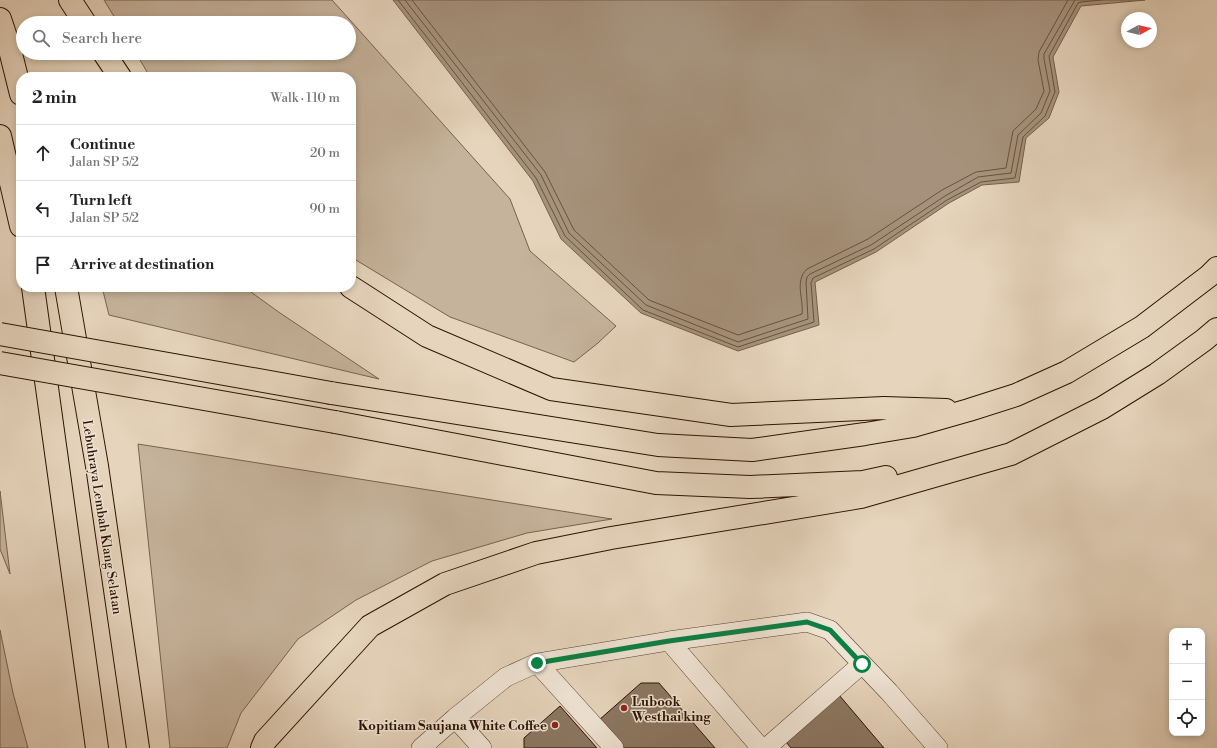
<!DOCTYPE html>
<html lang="en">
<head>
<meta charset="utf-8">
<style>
  body { margin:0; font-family:"Libre Bodoni",serif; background:#f2f2f2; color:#222 }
  .controls { position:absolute; right:12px; bottom:12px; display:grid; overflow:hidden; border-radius:8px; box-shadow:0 2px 6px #0003 }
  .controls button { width:36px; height:36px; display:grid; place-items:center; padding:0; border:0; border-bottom:1px solid #e0e0e0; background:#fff; color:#222; font:20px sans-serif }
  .compass { position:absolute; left:1121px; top:12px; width:36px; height:36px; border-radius:50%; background:#fff; box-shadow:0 2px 6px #0003; rotate:82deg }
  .stop { position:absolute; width:12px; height:12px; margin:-9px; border:3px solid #0b8043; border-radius:50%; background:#fff }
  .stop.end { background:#0b8043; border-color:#fff; box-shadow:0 1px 4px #0008 }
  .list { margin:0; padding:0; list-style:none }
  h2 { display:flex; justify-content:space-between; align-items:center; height:52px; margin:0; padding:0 16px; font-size:17px }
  h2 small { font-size:13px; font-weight:400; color:#767676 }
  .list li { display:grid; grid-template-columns:26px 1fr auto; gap:12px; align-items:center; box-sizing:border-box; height:56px; padding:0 16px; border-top:1px solid #e0e0e0 }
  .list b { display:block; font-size:15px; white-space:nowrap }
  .list p { margin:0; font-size:13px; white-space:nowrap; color:#767676 }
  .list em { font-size:13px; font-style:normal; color:#767676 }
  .icon { flex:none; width:22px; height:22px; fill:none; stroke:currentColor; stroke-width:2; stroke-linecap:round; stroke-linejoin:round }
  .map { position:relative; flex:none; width:1217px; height:748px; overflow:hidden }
  .search { position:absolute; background:#fff; box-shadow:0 2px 6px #0003; left:16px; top:16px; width:340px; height:44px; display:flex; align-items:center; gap:10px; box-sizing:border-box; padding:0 14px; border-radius:22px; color:#767676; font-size:15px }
  .panel { position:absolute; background:#fff; box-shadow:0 2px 6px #0003; left:16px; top:72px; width:340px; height:220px; border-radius:16px }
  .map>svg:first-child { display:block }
  .green { fill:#c6b39c; stroke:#78624e }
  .water { fill:#a6927c; stroke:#755f4a }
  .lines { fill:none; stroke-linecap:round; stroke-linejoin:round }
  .shore { stroke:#68523e; stroke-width:1 }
  .building { fill:#8c7762; stroke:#2b1200 }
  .minor-casing { stroke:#5a422f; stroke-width:20 }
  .highway-casing { stroke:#2b1200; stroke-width:24 }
  .minor { stroke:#efe3d3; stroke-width:19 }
  .highway { stroke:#e6d4bc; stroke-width:22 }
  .highway-bridge-casing { stroke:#2b1200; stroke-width:24; stroke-linecap:butt }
  .highway-bridge { stroke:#e6d4bc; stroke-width:22 }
  .route { stroke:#0b8043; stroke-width:5 }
  .poi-dot { fill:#8f2418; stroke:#efe3d3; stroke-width:1.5 }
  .labels { text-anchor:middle; stroke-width:3; stroke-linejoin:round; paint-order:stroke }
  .street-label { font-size:13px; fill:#2b1200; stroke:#efe3d3 }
  .poi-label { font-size:13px; font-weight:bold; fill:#2b1200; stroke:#efe3d3; text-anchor:start }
</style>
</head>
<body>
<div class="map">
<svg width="1217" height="748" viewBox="0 0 1217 748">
  <rect width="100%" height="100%" fill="#e6d4bc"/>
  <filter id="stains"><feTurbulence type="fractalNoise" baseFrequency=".005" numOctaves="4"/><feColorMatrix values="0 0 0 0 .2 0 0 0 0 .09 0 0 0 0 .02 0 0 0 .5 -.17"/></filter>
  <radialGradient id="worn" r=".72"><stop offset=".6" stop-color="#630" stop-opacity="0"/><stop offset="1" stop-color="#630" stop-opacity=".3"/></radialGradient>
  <!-- green -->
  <path class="green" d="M104,0h228l178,199 20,52 86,75 -18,17 -24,19 -124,-45 -99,-60v-180h-201l-14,-24h213v-30h-231z
    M102,287h142l36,26 99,66 -270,-64z
    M138,444l474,75 -85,14 -95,28 -76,39 -58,39 -57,74 -14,35h-57z
    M0,491l10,83 -10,-25z
    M0,630l13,63 15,55h-28z"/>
  <!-- water -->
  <path class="water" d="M393,0h752l-64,6 -28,51 6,35 -10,26 -23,20 -7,44 -37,3 -33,18 -73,49 -61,30 4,43 -81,26 -97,-38 -80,-74 -28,-58z"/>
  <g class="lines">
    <!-- shore -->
    <path class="shore" d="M398,0l138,178 29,58 78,74 95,37 76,-25 -3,-39 2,-5 61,-29 73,-49 34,-18 34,-4 8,-41 22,-21 10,-24 -6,-36 29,-53 3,-1 21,-2
      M405,0l136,175 28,58 77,72 92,37 70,-23 -2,-37 1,-5 3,-3 61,-29 74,-49 33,-19 33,-4 7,-38 23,-22 9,-22 -6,-32v-5l31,-54
      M412,0l133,172 29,58 75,70 89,35 64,-21c2,-14 -8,-33 5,-45l61,-30 74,-49 34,-18 30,-4 7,-37 23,-22 8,-18 -6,-31 1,-8 29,-52"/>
  </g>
  <!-- building -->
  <path class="building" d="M641,683h18l56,65h-91l-25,-28z
    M839,695l45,53h-93l-5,-6z
    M560,706l37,42h-73v-10z"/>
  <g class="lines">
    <!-- minor casing -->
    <g class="minor-casing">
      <path id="minor" d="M669,641l92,107
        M537,663l77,85
        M455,718l27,30
        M421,748l34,-30 51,-41 31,-14 132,-22 138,-19 23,8 59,62 49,56
        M766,748l96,-84"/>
    </g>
    <!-- highway casing -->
    <g class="highway-casing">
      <path id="highway" d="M70,0l15,23
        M0,19l9,27 12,48
        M104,53l16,24
        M0,136l21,90
        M33,287l64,461
        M66,287l31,179 41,282
        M351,287l76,49 124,53 180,26 153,-7 62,2
        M331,393l327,52 94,5 113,-16 48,-8 56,-16 47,-15 51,-23 75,-45 67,-51 8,-8
        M335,422l321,61 94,4 113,-5 23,-5
        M262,748l3,-7 105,-115 75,-42 91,-31 75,-15 250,-41 150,-43 91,-46 55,-34 47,-34 13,-11"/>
    </g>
    <!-- minor -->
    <use href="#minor" class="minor"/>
    <!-- highway -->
    <use href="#highway" class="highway"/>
    <!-- highway-bridge casing -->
    <g class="highway-bridge-casing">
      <path id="highway-bridge" d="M0,334l331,59
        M0,363l335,59"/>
    </g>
    <!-- highway-bridge -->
    <use href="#highway-bridge" class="highway-bridge"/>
  </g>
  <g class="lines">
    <!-- route -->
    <path class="route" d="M537,663l132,-22 138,-19 23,8 32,34"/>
  </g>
  <!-- markers -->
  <g class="poi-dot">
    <circle cx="624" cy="708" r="4"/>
    <circle cx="555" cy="725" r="4"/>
  </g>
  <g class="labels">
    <!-- street labels -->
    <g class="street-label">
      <text transform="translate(103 517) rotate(81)" y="5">Lebuhraya Lembah Klang Selatan</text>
    </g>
    <!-- poi labels -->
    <g class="poi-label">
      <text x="632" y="706">Lubook<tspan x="632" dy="15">Westhai king</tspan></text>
      <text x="547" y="730" text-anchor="end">Kopitiam Saujana White Coffee</text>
    </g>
  </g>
  <rect width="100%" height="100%" filter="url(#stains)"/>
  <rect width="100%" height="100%" fill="url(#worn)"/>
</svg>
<div class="controls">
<button>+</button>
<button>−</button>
<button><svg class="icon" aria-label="locate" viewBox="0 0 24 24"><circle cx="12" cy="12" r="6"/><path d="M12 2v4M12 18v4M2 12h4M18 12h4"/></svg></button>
</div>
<svg class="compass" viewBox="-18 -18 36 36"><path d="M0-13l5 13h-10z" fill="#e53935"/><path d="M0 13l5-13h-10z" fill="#767676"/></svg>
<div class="stop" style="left:862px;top:664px"></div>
<div class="stop end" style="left:537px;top:663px"></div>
<div class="search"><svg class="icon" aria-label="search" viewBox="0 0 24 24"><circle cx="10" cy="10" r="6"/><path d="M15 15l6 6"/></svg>Search here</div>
<section class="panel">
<h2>2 min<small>Walk · 110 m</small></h2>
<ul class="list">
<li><svg class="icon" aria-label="ahead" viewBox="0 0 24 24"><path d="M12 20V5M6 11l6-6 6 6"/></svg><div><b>Continue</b><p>Jalan SP 5/2</p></div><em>20 m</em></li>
<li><svg class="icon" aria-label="left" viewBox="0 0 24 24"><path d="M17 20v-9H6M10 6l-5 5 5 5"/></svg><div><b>Turn left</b><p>Jalan SP 5/2</p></div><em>90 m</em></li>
<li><svg class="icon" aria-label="arrive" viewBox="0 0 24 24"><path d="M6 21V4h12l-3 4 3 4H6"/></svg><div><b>Arrive at destination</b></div></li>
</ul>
</section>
</div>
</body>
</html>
